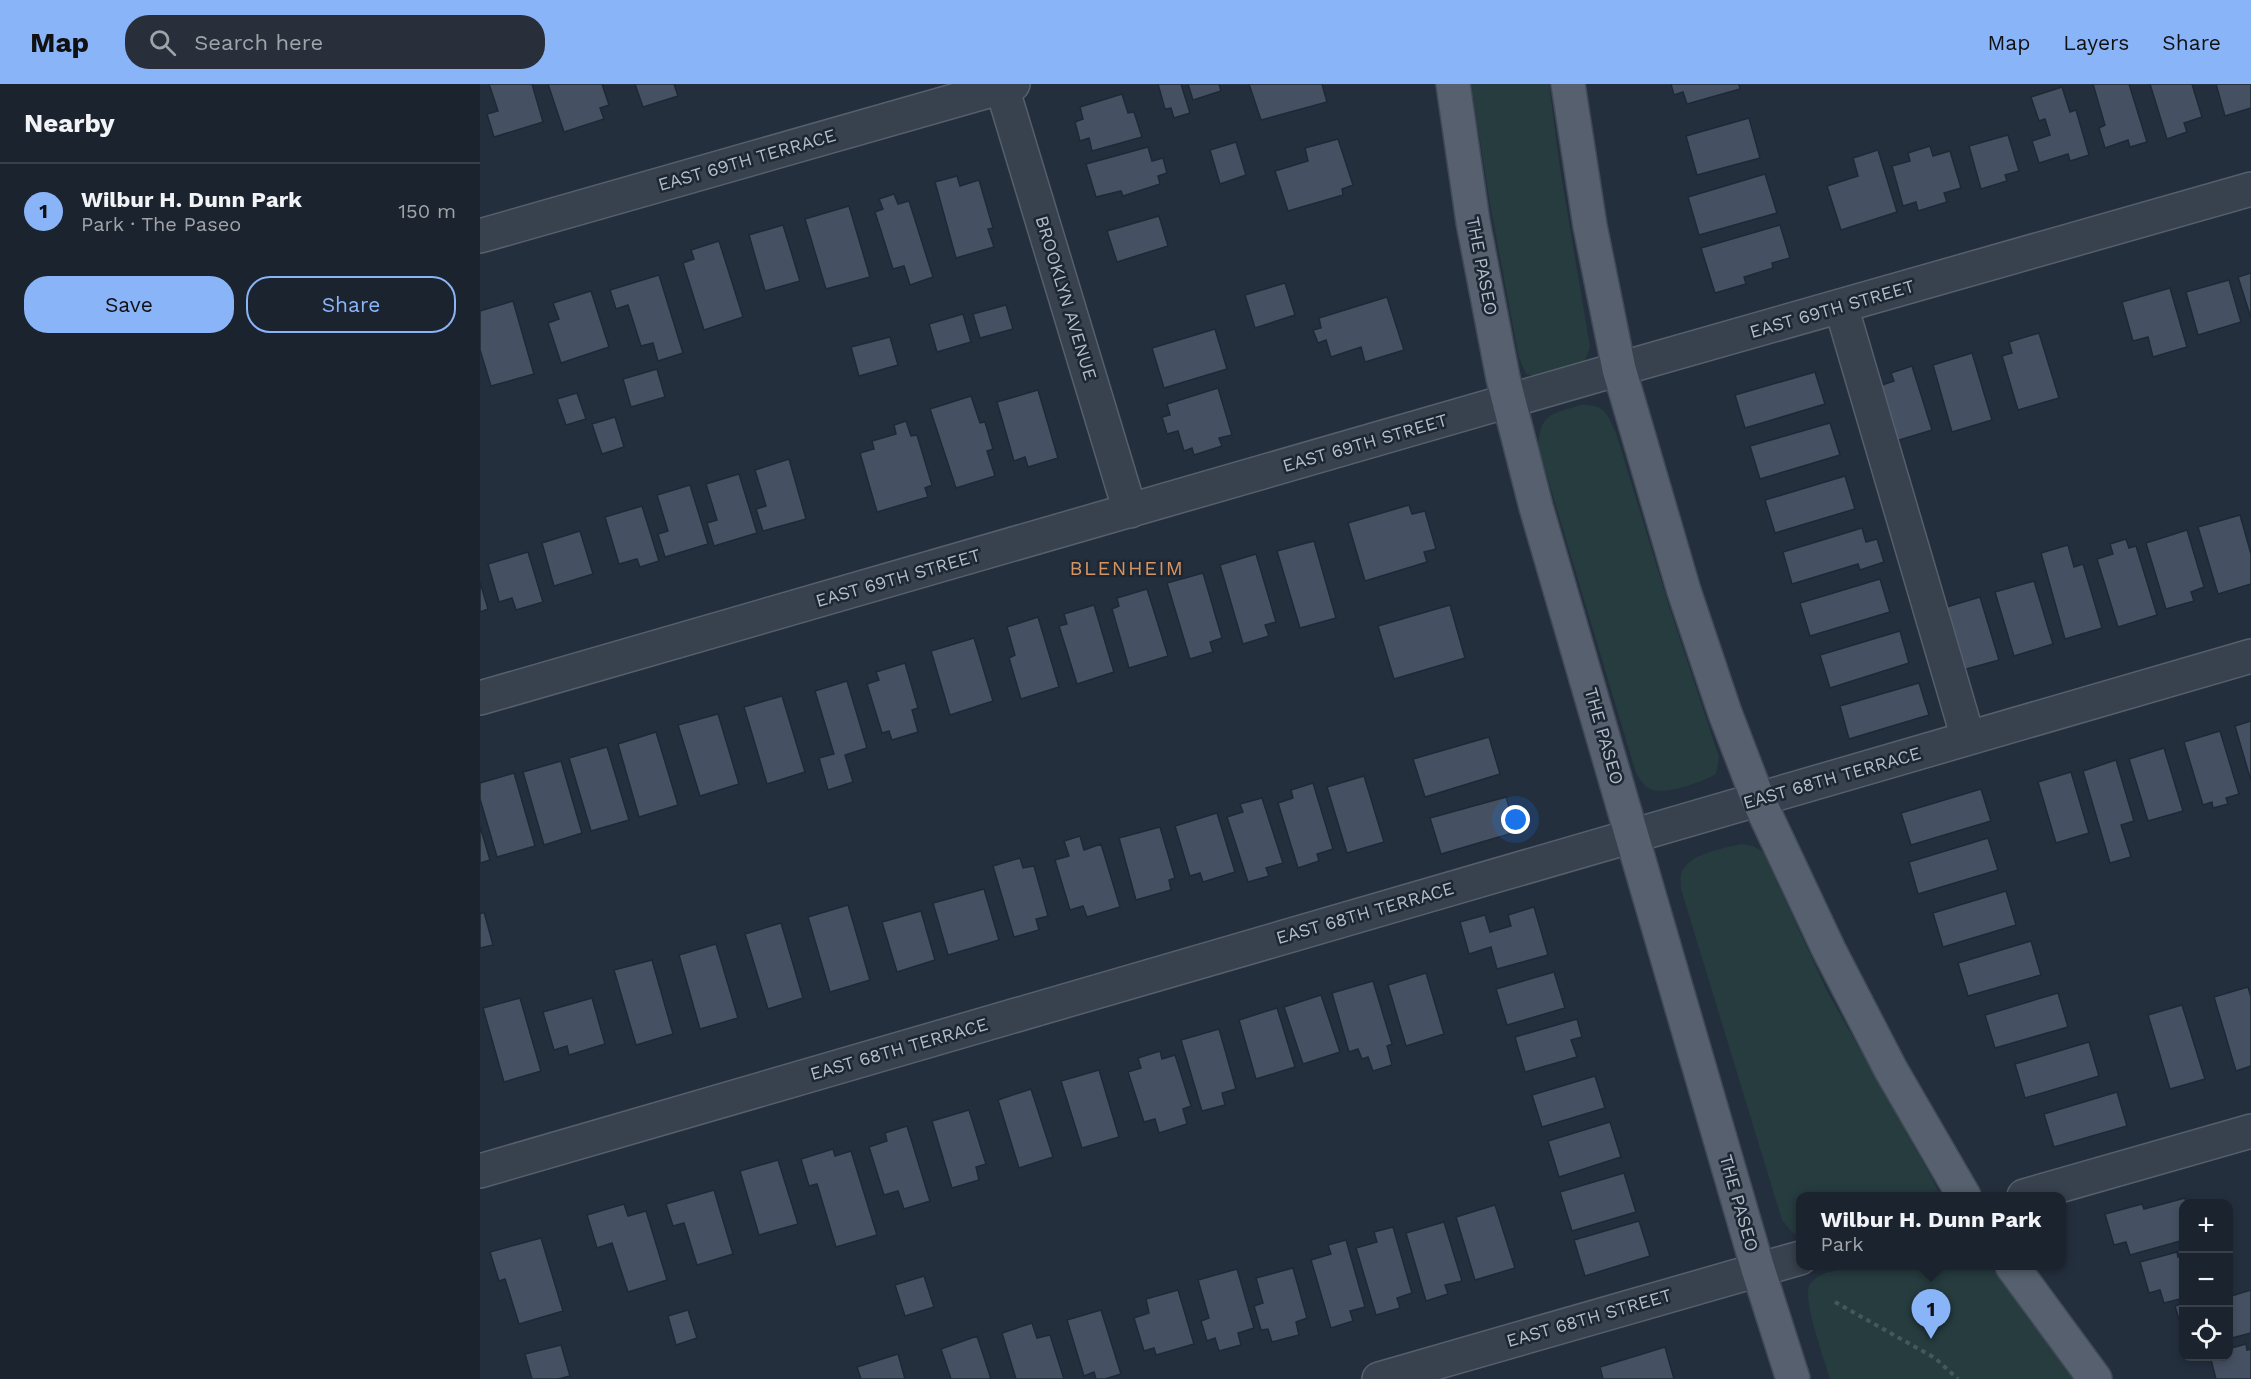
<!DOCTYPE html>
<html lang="en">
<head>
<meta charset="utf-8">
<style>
  body { margin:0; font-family:"Work Sans",sans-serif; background:#282f3a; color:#f1f3f6 }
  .controls { position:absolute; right:18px; bottom:18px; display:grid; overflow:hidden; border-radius:12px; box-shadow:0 3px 9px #0003 }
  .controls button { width:54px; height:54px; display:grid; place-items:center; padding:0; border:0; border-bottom:2px solid #39404a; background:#1b232e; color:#f1f3f6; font:30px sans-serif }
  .you { position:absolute; left:1036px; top:736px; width:21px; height:21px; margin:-15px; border:4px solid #fff; border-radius:50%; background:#1a73e8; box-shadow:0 0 0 9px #1a73e833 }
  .badge { display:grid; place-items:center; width:39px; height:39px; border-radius:50%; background:#8ab4f8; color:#111; font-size:20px; font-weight:700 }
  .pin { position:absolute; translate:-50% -50px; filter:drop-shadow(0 2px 3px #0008) }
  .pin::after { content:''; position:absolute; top:32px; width:21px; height:18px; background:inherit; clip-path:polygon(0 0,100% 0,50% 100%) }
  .popup { position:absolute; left:1316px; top:1108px; width:270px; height:78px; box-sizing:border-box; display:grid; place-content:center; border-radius:12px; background:#1b232e; filter:drop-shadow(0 2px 4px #0005); font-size:20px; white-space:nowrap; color:#a0a4aa }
  .popup b { font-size:22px; color:#f1f3f6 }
  .popup::after { content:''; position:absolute; left:50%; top:100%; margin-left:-12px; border:12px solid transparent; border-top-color:#1b232e }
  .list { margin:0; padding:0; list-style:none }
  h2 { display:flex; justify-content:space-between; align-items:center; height:78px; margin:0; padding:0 24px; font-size:26px }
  h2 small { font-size:20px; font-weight:400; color:#a0a4aa }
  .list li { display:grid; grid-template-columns:39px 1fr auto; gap:18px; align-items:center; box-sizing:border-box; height:96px; padding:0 24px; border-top:2px solid #39404a }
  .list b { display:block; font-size:22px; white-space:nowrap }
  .list p { margin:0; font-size:20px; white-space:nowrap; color:#a0a4aa }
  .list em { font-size:20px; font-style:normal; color:#a0a4aa }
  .actions { display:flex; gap:12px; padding:18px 24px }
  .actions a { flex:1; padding:14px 0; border:2px solid #8ab4f8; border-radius:24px; text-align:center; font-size:21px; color:#8ab4f8 }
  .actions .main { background:#8ab4f8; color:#111 }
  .icon { flex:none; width:33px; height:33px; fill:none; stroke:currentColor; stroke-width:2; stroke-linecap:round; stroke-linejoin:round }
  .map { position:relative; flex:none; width:1771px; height:1295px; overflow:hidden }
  header { display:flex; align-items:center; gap:36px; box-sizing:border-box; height:84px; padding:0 30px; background:#8ab4f8; color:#111 }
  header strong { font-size:28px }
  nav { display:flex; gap:33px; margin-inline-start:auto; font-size:21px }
  .search { width:420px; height:54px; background:#282f3a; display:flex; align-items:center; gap:15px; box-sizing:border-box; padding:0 21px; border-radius:24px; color:#a0a4aa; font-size:22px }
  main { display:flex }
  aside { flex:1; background:#1b232e }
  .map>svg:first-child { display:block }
  .green { fill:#263c3f }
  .building { fill:#455162; stroke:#1f2835; stroke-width:1.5 }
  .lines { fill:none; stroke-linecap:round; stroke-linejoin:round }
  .minor-casing { stroke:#565f6c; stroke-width:36 }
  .major-casing { stroke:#414a57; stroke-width:36 }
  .path { stroke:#44595c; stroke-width:4; stroke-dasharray:4.5 4.5; stroke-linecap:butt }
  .minor { stroke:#38414e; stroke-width:33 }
  .major { stroke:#56606e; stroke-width:33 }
  .labels { text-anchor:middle; stroke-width:5; stroke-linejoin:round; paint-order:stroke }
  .street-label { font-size:18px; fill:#b4bcc9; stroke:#1d2633 }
  .neighbourhood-label { font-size:20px; letter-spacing:1.5px; fill:#d59563; stroke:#1d2633 }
</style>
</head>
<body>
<header>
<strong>Map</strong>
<div class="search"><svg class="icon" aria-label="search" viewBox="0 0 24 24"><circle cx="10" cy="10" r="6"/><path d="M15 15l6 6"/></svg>Search here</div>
<nav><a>Map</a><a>Layers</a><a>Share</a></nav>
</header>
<main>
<aside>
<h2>Nearby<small></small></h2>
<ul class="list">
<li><span class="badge">1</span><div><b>Wilbur H. Dunn Park</b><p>Park · The Paseo</p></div><em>150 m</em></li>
</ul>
<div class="actions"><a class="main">Save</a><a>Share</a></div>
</aside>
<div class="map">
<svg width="1771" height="1295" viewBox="0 0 1771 1295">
  <rect width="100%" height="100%" fill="#242f3e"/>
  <!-- green -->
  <path class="green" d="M991,0h78l11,84 30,179 -5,14c-19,10 -39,19 -59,13l-7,-16 -29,-154z
    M1100,321c25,0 26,6 36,28l53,173 50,151 -3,17c-14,8 -53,23 -68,14 -5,-3 -9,-11 -12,-15l-98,-327c3,-34 13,-31 42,-41z
    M1261,760l12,2 10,6 64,139 105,187 6,13 -3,5h-135v41l-8,-5 -10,-12 -101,-331c0,-5 -1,-11 0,-15 7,-21 42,-25 60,-30z
    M1373,1182h137l83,113h-243c-5,-18 -29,-82 -20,-95 10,-13 29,-14 43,-18z"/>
  <!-- building -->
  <path class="building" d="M9,0h43l11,38 -49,15 -7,-23 11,-3z
    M68,0h54l7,21 -9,3 4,11 -40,13z
    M155,0h39l4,12 -35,11z
    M678,0h23l9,29 -16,5 -3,-10 -6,1z
    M708,0h31l2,7 -28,9z
    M769,0h73l5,18 -66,18z
    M1191,0h68l1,5 -53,15 -4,-12 -9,3z
    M1613,0h36l18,58 -17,5 -2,-7 -23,8 -6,-20 6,-3z
    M1670,0h42l10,33 -18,6 3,9 -20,7z
    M1736,0h35v24l-26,8z
    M1582,3l8,25 6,-2 13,45 -19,6 -2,-7 -29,9 -7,-22 18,-6 -5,-16 -6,2 -8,-24z
    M642,10l6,19 6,-1 8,25 -50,14 -3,-13 -9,3 -5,-19 8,-3 -3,-12z
    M1269,34l11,40 -63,17 -11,-39z
    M1528,51l11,36 -14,4 2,6 -26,8 -12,-43z
    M858,55l15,46 -11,4 1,6 -55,16 -13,-40 33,-10 -3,-13z
    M756,58l10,33 -26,9 -10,-34z
    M1450,62l3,10 17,-5 11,37 -17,5 3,9 -29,9 -2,-9 -13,4 -11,-40 18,-5 -2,-8z
    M668,63l4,14 11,-3 4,15 -9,3 2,8 -37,12 -2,-5 -25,6 -10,-33z
    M1398,66l19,62 -56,18 -14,-44 31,-10 -5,-18z
    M1285,90l12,39 -78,22 -11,-38z
    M477,92l3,10 19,-6 14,48 -5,1 6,18 -38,11 -21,-76z
    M414,110l4,10 11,-3 24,76 -23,8 -6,-19 -11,3 -18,-57 8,-3 -4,-10z
    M369,122l21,71 -44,12 -21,-70z
    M679,132l9,30 -51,16 -10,-31z
    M303,141l17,56 -35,10 -16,-56z
    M1300,141l10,33 -18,5 1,5 -29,9 2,7 -31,9 -14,-45z
    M239,157l24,76 -39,13 -21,-67 11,-4 -3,-9z
    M1771,189v45l-13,-41z
    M179,191l24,78 -25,8 -5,-18 -12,3 -13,-41 -12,4 -6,-19z
    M1749,196l12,42 -43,13 -12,-43z
    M805,199l10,32 -40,13 -10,-33z
    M1690,204l17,59 -34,10 -5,-20 -15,4 -11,-39z
    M111,207l18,56 -48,16 -13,-40 11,-4 -6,-16z
    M907,213l17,53 -39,12 -4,-15 -30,10 -5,-17 -8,3 -5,-13 8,-2 -2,-10z
    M33,217l21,73 -43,12 -11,-36v-39z
    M526,221l7,24 -33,9 -7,-24z
    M483,230l8,28 -34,10 -8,-28z
    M735,245l12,40 -63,19 -12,-40z
    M1559,249l20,65 -41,12 -16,-54 10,-3 -3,-11z
    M410,253l8,28 -39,11 -8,-29z
    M1492,269l20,67 -40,12 -19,-67z
    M1432,282l20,64 -36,11 -17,-55 15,-5 -3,-8z
    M177,285l8,28 -34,10 -8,-28z
    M1335,288l10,32 -80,24 -10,-33z
    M738,304l14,47 -13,3 3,8 -28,9 -2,-7 -8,3 -6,-20 -11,3 -5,-17 8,-2 -3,-11z
    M558,306l20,68 -30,9 -3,-10 -11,4 -17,-59z
    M97,309l9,26 -20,6 -9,-26z
    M491,312l9,27 5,-1 8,27 -6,2 8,25 -39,12 -26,-79z
    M135,333l9,30 -22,7 -10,-30z
    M426,337l5,15 6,-1 15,50 -7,3 3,9 -51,15 -17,-59 14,-4 -2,-8 24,-7 -2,-9z
    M1350,339l10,32 -80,24 -10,-33z
    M309,375l17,60 -43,12 -7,-22 10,-3 -11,-36z
    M259,390l18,59 -43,13 -7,-23 10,-3 -11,-36z
    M1365,392l10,33 -80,24 -10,-33z
    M210,401l18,59 -43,13 -7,-23 10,-3 -11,-36z
    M929,421l3,9 13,-3 11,38 -12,3 3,10 -62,19 -17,-58z
    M162,422l17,55 -19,6 -3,-8 -18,5 -14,-47z
    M1760,431l11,39v30l-33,10 -20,-67z
    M1382,444l4,14 11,-3 7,23 -24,8 -2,-6 -66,20 -9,-32z
    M1707,446l17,57 -13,5 3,9 -28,8 -20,-66z
    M100,447l13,43 -39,12 -12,-43z
    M1646,455l3,9 7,-2 21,69 -39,12 -21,-68 16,-5 -3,-10z
    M834,457l22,77 -36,10 -23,-77z
    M1588,461l6,22 9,-3 19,64 -37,11 -24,-86z
    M48,468l15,50 -27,8 -4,-12 -13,4 -11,-38z
    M776,470l20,68 -11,3 4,11 -26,8 -23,-79z
    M723,489l19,65 -12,4 3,10 -23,7 -23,-76z
    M1400,495l10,33 -80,24 -10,-33z
    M1554,497l19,63 -39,12 -19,-64z
    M0,498l8,27 -8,3z
    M667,505l21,67 -39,12 -17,-59 7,-3 -2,-8z
    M1500,513l19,63 -40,11 -19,-62z
    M614,521l20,67 -37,12 -18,-58 8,-2 -3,-10z
    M970,521l15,53 -71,21 -16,-53z
    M558,533l21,70 -38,12 -12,-41 6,-3 -8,-28z
    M1420,547l9,32 -79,25 -10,-33z
    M494,554l19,63 -43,14 -19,-64z
    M425,579l13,45 -6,2 6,22 -26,8 -3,-9 -7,2 -15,-49 12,-4 -3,-8z
    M367,597l20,67 -22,7 8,27 -25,8 -9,-32 15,-4 -19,-63z
    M1439,599l10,32 -80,24 -9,-33z
    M302,612l23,76 -38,12 -23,-77z
    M238,630l21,70 -39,12 -22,-71z
    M1771,637v60l-16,-55z
    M1740,647l19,63 -13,4 2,6 -15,4 -1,-6 -9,3 -19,-63z
    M176,648l22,73 -39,12 -21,-73z
    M1009,653l11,37 -75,23 -12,-38z
    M127,663l22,73 -38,11 -22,-73z
    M1684,664l19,63 -35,10 -19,-62z
    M1636,676l18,61 -13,4 10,32 -21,6 -27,-92z
    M81,677l21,72 -38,12 -21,-73z
    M1591,688l18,61 -33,10 -18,-61z
    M34,689l21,73 -38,11 -17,-58v-16z
    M884,692l20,66 -37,11 -20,-66z
    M833,699l20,66 -16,5 2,7 -21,7 -20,-65 15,-5 -2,-8z
    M1501,705l10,32 -80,24 -10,-32z
    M1026,713l10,35 -75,22 -11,-36z
    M782,714l21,65 -17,5 3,8 -21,6 -21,-65 16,-5 -3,-8z
    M737,729l18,59 -32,10 -3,-9 -10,3 -15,-50z
    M0,742l10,34 -10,3z
    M680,743l15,51 -6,2 2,10 -35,10 -17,-62z
    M600,752l4,14 17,-6 19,63 -33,10 -4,-11 -13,4 -15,-50 14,-4 -5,-15z
    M1508,754l10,32 -80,24 -9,-32z
    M540,774l3,10 11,-2 14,50 -12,3 3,11 -25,7 -21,-71z
    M504,805l15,51 -51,15 -15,-52z
    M1526,807l10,34 -73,22 -10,-34z
    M368,821l22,75 -40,12 -22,-75z
    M1054,823l14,48 -51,14 -6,-22 -22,7 -9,-32 25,-7 5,17 21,-6 -3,-11z
    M441,827l14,49 -38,12 -15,-50z
    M4,828l9,33 -13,3v-34z
    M301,839l22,75 -35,11 -23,-75z
    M1551,857l10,34 -73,21 -10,-33z
    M236,860l22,74 -38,11 -21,-74z
    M172,876l21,74 -37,11 -22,-75z
    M1074,888l11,36 -58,17 -11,-36z
    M946,889l18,61 -38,12 -18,-61z
    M893,897l19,63 -5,2 5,19 -19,6 -5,-14 -6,2 -4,-10 -9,3 -17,-59z
    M1768,903l3,10v69l-15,5 -22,-74z
    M1578,909l10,34 -73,21 -10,-33z
    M841,911l19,57 -37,12 -19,-57z
    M40,914l21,73 -37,11 -21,-74z
    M112,914l13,46 -36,11 -2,-9 -13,4 -11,-38z
    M1702,921l23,74 -35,10 -22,-74z
    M797,924l18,59 -39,12 -17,-59z
    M1097,935l5,18 -11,3 6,17 -52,15 -10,-35z
    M739,945l17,60 -14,4 3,12 -23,6 -21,-71z
    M1609,958l10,34 -74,22 -10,-34z
    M680,967l2,8 13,-4 16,51 -8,3 4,15 -28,9 -4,-14 -11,3 -16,-50 13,-4 -3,-10z
    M619,986l20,67 -37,11 -21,-67z
    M1115,992l10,32 -63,19 -10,-32z
    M551,1005l22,68 -34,11 -21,-68z
    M1637,1008l10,34 -73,21 -10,-33z
    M489,1026l17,54 -10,3 3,13 -27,8 -20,-67z
    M1130,1038l11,35 -62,20 -11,-36z
    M427,1042l23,75 -26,8 -6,-18 -14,4 -15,-48 18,-6 -2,-8z
    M353,1065l2,7 16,-5 26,84 -41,12 -19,-63 -8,2 -8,-27z
    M298,1076l20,64 -39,11 -19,-64z
    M1144,1089l12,39 -64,19 -12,-39z
    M234,1106l19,64 -36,11 -13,-42 -11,3 -7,-22z
    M1705,1114l1,6h-2v36l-54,15 -4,-13 -12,3 -9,-31 37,-10 2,5z
    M144,1120l4,12 18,-5 21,69 -39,12 -16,-49 -15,5 -10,-33z
    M1015,1121l20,63 -40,12 -19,-63z
    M1159,1137l11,35 -65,20 -11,-36z
    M964,1138l18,59 -17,4 3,9 -22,7 -20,-68z
    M913,1143l19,66 -15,5 3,10 -24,7 -20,-67 21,-6 -3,-10z
    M61,1154l22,73 -44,13 -14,-45 -6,2 -9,-29z
    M866,1156l19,67 -15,4 3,10 -22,7 -20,-68 20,-6 -3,-9z
    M1697,1168l1,5 6,-2v43l-20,5 -4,-13 -11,3 -9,-31z
    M813,1184l14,50 -11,4 3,13 -27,7 -4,-13 -7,1 -7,-24 9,-3 -7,-25z
    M757,1185l17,59 -16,5 3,12 -22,6 -4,-13 -8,3 -6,-20 8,-3 -11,-38z
    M444,1192l10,31 -29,9 -10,-31z
    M698,1206l16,54 -38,11 -2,-7 -10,3 -10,-33 15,-5 -3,-14z
    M1771,1206v43l-23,6v-42z
    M1704,1219v33l-9,-30z
    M208,1226l9,28 -21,7 -8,-29z
    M621,1226l20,64 -16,5h-9l-2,-7 -10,4 -17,-56z
    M552,1239l5,15 13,-3 14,44h-48l-14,-46z
    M497,1252l14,43h-40l-10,-30z
    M1766,1260l1,6 4,-1v30h-35l-6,-23h18v-7z
    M81,1261l9,31 -12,3h-26l-7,-25z
    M1185,1263l9,32h-71l-3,-12z
    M418,1270l7,25h-44l-4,-12z"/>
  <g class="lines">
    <!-- minor casing -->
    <g class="minor-casing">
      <path id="minor" d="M521,0l129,427
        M0,152l533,-152
        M1361,222l127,432
        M0,614l1139,-329 632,-180
        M0,1087l1771,-515
        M1544,1112l227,-65
        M899,1295l421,-121"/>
    </g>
    <!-- major casing -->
    <g class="major-casing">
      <path id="major" d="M973,0l20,138 30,156 33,129 222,762 35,110
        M1088,0l22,142 29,143 65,222 41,122 33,86 71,151 62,120 73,126
        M1532,1182l83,113"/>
    </g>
    <!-- path -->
    <path class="path" d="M1355,1218l100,56 23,21"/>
    <!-- minor -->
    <use href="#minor" class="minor"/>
    <!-- major -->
    <use href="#major" class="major"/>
  </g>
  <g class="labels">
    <!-- street labels -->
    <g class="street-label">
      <text transform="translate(267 76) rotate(-16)" y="6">EAST 69TH TERRACE</text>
      <text transform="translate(1002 182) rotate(79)" y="6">THE PASEO</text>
      <text transform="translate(586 214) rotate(73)" y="6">BROOKLYN AVENUE</text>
      <text transform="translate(1352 225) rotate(-16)" y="6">EAST 69TH STREET</text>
      <text transform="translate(885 359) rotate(-16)" y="6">EAST 69TH STREET</text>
      <text transform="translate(418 494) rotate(-16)" y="6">EAST 69TH STREET</text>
      <text transform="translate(1124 652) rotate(74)" y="6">THE PASEO</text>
      <text transform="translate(1352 694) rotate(-16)" y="6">EAST 68TH TERRACE</text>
      <text transform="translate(885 829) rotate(-16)" y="6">EAST 68TH TERRACE</text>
      <text transform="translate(419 965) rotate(-16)" y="6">EAST 68TH TERRACE</text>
      <text transform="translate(1259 1119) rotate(74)" y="6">THE PASEO</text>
      <text transform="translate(1109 1234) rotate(-16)" y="6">EAST 68TH STREET</text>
    </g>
    <!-- neighbourhood labels -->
    <g class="neighbourhood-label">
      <text x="647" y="491">BLENHEIM</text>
    </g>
  </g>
</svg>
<div class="controls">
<button>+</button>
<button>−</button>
<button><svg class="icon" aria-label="locate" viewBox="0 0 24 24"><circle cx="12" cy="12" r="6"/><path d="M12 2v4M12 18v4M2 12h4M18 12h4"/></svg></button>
</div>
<div class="you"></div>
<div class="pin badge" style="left:1451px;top:1255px">1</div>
<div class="popup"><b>Wilbur H. Dunn Park</b>Park</div>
</div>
</main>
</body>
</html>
